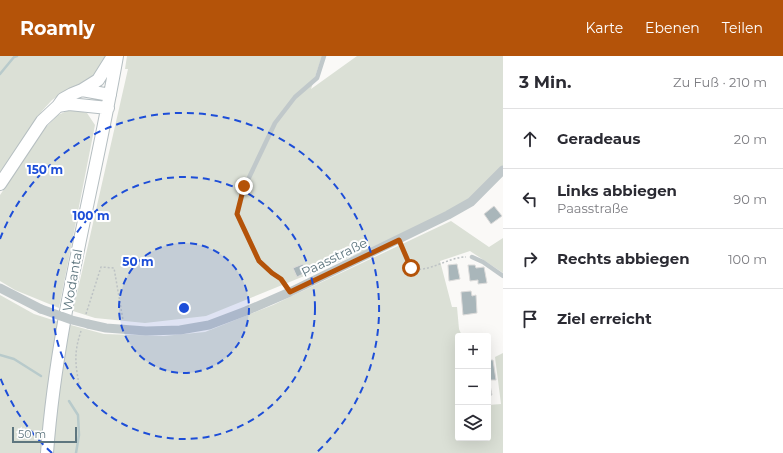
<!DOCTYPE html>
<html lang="de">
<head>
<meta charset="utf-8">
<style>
  body { margin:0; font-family:Montserrat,sans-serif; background:#f2f2f3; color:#2b2b33 }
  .controls { position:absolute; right:12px; bottom:12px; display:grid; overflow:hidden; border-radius:4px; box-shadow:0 4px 16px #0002 }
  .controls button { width:36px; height:36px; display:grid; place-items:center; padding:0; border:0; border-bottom:1px solid #e1e1e2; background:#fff; color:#2b2b33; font:20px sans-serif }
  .scale { position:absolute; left:12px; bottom:10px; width:65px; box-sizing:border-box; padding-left:4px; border:2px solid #5e767f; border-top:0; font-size:11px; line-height:14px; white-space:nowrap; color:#5e767f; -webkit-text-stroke:3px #fff; paint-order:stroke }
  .stop { position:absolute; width:12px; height:12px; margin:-9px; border:3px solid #b45309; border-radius:50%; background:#fff }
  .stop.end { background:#b45309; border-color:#fff; box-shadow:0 1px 4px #0008 }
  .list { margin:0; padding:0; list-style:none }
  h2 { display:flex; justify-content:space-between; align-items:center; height:52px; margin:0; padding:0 16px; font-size:17px }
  h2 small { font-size:13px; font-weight:400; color:#7c7c81 }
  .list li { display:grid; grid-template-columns:26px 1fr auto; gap:12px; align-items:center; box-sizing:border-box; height:60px; padding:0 16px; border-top:1px solid #e1e1e2 }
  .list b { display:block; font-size:15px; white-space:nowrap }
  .list p { margin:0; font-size:13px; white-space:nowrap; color:#7c7c81 }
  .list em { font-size:13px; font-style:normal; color:#7c7c81 }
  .icon { flex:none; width:22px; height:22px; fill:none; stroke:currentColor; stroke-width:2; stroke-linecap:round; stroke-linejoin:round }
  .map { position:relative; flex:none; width:503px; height:397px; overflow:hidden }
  header { display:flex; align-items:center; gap:24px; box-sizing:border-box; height:56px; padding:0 20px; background:#b45309; color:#fff }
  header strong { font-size:19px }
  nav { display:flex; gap:22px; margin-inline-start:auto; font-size:14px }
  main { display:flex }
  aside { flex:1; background:#fff }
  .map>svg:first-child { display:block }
  .green { fill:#dbe0d6 }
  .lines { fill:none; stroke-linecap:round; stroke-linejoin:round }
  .stream { stroke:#b8cacb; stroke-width:2.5 }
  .building { fill:#a9b6ba; stroke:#dcdbda }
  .secondary-casing { stroke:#b5bec1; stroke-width:14 }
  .path { stroke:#bdc2c4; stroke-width:1.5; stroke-dasharray:2 2; stroke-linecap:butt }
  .lane { stroke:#c0c8ca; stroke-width:4.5 }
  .street { stroke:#c0c8ca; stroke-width:9 }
  .secondary { stroke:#fff; stroke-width:12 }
  .street-bridge { stroke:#c0c8ca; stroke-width:9 }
  .route { stroke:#b45309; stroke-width:5 }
  .ring { fill:none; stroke:#1d4ed8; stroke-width:2; stroke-dasharray:7 5 }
  .labels { text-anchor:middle; stroke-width:4; stroke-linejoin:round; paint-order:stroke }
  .street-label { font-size:13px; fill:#5e767f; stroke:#fff }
  .centre { fill:#1d4ed8; stroke:#fff; stroke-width:2 }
  .ring-label { font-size:12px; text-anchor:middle; font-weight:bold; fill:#1d4ed8; stroke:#fff; stroke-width:4; stroke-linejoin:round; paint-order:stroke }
</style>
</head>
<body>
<header>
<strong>Roamly</strong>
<nav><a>Karte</a><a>Ebenen</a><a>Teilen</a></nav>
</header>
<main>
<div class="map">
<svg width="503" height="397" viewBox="0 0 503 397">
  <rect width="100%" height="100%" fill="#faf9f7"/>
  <!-- green -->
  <path class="green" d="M0,0h106l-8,16 -6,6 -25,12 -15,10 -10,11 -42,61z
    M127,0h195l-11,33 46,-33h146v114l-24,24 -74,41 -199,81 -61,7 -50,-5 -22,-7 55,-242h-3z
    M75,54l12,3 8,12 -36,183 -44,-18 -15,-9v-86l46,-68 12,-12 9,-4z
    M451,165l38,26 14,-9v35l-33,-22 -30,10 12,46h5l2,22 3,7h-4v102h30v-33l13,-1 -6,-47 8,-4v100h-453l17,-129 37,10 60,2 41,-4 68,-27z
    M0,239l34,19 28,9 -18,95v35h-44z"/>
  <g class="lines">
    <!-- stream -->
    <path class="stream" d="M0,18l14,-17 3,-1
      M0,299l14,4 27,17
      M69,345l9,14 1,20 -3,18"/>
  </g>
  <!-- building -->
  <path class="building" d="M494,150l8,10 -11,8 -7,-10z
    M303,208l4,8 -10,5 -4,-9z
    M457,208l3,15 -11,2 -1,-16z
    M468,209h7l1,3 8,-1 3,16 -9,1v-4l-8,1z
    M471,235l1,5 4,-1 1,18 -14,2 -2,-23z
    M488,304h5l3,20h-7l3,15 -4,1z"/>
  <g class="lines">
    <!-- secondary casing -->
    <g class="secondary-casing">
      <path id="secondary" d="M82,34l28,5
        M58,50l11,-2 39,4
        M0,128l42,-63 16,-15 5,-7 9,-5 10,-4 16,-10 15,-24
        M47,397c10,-135 47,-264 70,-397"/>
    </g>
    <!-- path -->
    <path class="path" d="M402,190l9,22c16,6 37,-11 55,-11
      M86,258l15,-47 13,1 9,52
      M79,328c-4,-21 -5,-32 2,-53"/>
    <!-- lane -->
    <path class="lane" d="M472,201l11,5 20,14
      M290,236l-9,-13 -9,-6 -13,-12 -22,-47 8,-28 30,-63 20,-26 22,-19 7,-22"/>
    <!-- street -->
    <path class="street" d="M0,232l41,21
      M88,268l18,4 40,3 34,-1 29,-5 37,-14 44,-19 158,-77 23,-13 32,-32"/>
    <!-- secondary -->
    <use href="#secondary" class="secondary"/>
    <!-- street-bridge -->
    <path class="street-bridge" d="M41,253l31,11 16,4"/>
  </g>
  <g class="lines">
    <!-- route -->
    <path class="route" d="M244,130l-7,28 22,47 13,12 9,6 9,13 109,-52 12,28"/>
  </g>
  <!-- distance rings -->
  <circle cx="184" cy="252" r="65" fill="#1d4ed8" fill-opacity=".12"/>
  <g class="ring">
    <circle cx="184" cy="252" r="65"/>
    <circle cx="184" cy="252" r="131"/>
    <path d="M52 397A196 196 0 0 1 0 321M0 183A196 196 0 1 1 316 397"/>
  </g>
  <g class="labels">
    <!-- street labels -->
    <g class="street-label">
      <text transform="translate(334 201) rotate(-26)" y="5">Paasstraße</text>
      <text transform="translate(72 224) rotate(-80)" y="5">Wodantal</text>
    </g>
  </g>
  <circle cx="184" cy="252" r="6" class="centre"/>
  <g class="ring-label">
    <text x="45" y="118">150 m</text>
    <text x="91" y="164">100 m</text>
    <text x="138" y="210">50 m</text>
  </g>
</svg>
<div class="controls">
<button>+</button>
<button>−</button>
<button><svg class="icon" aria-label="layers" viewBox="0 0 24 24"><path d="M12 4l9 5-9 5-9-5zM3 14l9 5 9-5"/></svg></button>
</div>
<div class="scale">50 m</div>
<div class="stop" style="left:411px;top:212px"></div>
<div class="stop end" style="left:244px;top:130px"></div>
</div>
<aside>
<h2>3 Min.<small>Zu Fuß · 210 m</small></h2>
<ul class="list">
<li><svg class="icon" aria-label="ahead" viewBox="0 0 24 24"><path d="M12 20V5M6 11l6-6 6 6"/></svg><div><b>Geradeaus</b></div><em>20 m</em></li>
<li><svg class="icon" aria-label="left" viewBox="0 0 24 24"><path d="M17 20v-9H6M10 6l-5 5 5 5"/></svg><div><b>Links abbiegen</b><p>Paasstraße</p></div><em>90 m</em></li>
<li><svg class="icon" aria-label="right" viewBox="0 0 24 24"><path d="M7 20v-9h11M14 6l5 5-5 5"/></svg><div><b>Rechts abbiegen</b></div><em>100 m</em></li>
<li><svg class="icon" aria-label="arrive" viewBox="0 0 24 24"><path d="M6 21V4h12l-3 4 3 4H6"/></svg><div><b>Ziel erreicht</b></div></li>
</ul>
</aside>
</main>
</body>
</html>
